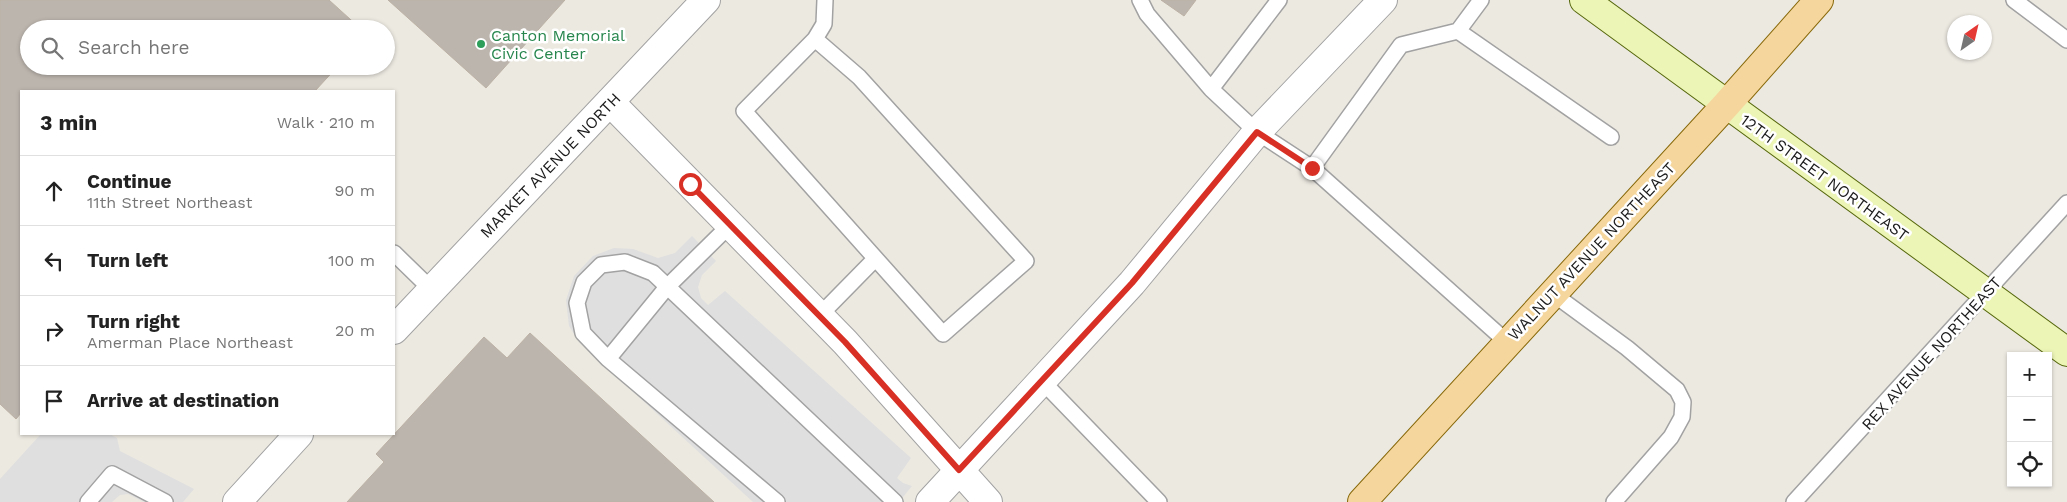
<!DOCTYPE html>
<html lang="en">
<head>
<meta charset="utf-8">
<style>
  body { margin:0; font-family:"Work Sans",sans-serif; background:#f2f2f2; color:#222 }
  .controls { position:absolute; right:15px; bottom:15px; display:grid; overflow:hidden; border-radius:0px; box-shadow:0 1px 4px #0004 }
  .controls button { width:45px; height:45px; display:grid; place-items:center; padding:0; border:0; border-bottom:1px solid #e0e0e0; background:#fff; color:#222; font:25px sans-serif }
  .compass { position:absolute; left:1947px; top:15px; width:45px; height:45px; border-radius:50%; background:#fff; box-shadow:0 1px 4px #0004; rotate:34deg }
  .stop { position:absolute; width:15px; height:15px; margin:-11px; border:4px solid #d93025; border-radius:50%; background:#fff }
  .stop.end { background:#d93025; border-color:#fff; box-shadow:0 1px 5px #0008 }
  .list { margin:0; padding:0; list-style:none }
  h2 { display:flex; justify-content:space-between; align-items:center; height:65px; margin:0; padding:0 20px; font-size:21px }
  h2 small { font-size:16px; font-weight:400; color:#767676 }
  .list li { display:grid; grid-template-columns:32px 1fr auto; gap:15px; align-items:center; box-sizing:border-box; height:70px; padding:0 20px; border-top:1px solid #e0e0e0 }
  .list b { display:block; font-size:19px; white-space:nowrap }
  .list p { margin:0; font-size:16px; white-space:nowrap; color:#767676 }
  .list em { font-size:16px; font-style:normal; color:#767676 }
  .icon { flex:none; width:28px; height:28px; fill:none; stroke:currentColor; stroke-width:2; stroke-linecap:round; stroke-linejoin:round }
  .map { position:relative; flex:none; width:2067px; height:502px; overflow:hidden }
  .search { position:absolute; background:#fff; box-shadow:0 1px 4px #0004; left:20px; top:20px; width:375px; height:55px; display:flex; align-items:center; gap:12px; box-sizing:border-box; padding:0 18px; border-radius:28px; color:#767676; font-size:19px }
  .panel { position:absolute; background:#fff; box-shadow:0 1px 4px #0004; left:20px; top:90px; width:375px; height:345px; border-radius:0px }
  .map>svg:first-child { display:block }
  .parking { fill:#dfdfdf }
  .building { fill:#bcb5ae; stroke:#bcb1a4 }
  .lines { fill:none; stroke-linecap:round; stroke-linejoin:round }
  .service-casing { stroke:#a2a2a2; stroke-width:18 }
  .minor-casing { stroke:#a2a2a2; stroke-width:30 }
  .tertiary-casing { stroke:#a2a2a2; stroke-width:30 }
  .secondary-casing { stroke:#56680c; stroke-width:30 }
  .primary-casing { stroke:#88690a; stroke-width:30 }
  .service { stroke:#fff; stroke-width:15 }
  .minor { stroke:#fff; stroke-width:28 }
  .tertiary { stroke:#fff; stroke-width:28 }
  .secondary { stroke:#ecf4b6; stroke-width:28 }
  .primary { stroke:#f5d69d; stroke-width:28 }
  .route { stroke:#d93025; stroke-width:6 }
  .leisure-dot { fill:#2e9e5b; stroke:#fff; stroke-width:2 }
  .labels { text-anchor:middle; stroke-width:5; stroke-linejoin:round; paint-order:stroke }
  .leisure-label { font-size:16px; fill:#27864d; stroke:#fff; text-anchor:start }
  .street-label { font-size:16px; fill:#1b1b1b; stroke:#fff }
</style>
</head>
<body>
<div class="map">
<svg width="2067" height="502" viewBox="0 0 2067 502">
  <rect width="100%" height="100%" fill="#ece9e1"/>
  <!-- parking -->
  <path class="parking" d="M692,236l24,25 -14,14 -4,12 3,11 7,7 17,-14 186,167 -14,20 6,5 9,3 -13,16h-146l-174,-160 -10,-16 -3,-26 8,-24 19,-20 21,-8 19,1 25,9 17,-5z
    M41,434h68l8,4 3,13 74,38 -11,13h-39l-16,-8 -8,1 -8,7h-112v-23z"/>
  <!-- building -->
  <path class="building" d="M0,0h329l32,29h-332v37h309l-23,25h-294v322l-5,6 -16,-15z
    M388,0h177l-79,88z
    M1161,0h35l-12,16z
    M530,333l184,169h-367l37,-40 -8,-8 108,-117 23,21z"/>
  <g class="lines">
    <!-- service casing -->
    <g class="service-casing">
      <path id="service" d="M1140,0l7,14 64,75
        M1279,0l-68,89 46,43 55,36 196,175
        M2014,0l53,40
        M1458,31l153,106
        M815,39l44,38 167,184 -83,73 -199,-223z
        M815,39l9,-15 1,-24
        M1312,168l89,-123 57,-14 23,-31
        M394,253l37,36
        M1552,293l75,55 50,42 6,12 -1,15 -11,20 -57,65
        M819,316l56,-57
        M608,359l59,-72 63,-62
        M1041,380l118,122
        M88,502l24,-28 53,28
        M777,502l-169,-143 -25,-26 -6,-30 7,-21 17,-17 24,-3 28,11 242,229
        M1794,502l273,-299"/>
    </g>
    <!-- minor casing -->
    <g class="minor-casing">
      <path id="minor" d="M610,102l235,240 143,160
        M930,502l202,-219 125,-151 126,-132"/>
    </g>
    <!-- tertiary casing -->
    <g class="tertiary-casing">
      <path id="tertiary" d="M394,330l312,-330
        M237,502l62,-68"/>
    </g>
    <!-- secondary casing -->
    <g class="secondary-casing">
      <path id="secondary" d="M1584,0l483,352"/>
    </g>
    <!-- primary casing -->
    <g class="primary-casing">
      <path id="primary" d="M1362,502l364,-397 93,-105"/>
    </g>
    <!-- service -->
    <use href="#service" class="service"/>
    <!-- minor -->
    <use href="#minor" class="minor"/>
    <!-- tertiary -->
    <use href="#tertiary" class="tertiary"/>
    <!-- secondary -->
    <use href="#secondary" class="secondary"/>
    <!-- primary -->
    <use href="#primary" class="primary"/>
  </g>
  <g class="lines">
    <!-- route -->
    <path class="route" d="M690,184l155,158 114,128 173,-187 125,-151 55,36"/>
  </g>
  <!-- markers -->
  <circle class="leisure-dot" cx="481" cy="44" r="5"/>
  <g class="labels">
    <!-- leisure labels -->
    <g class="leisure-label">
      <text x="491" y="41">Canton Memorial<tspan x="491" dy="18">Civic Center</tspan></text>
    </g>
    <!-- street labels -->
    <g class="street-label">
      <text transform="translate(550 165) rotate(-46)" y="6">MARKET AVENUE NORTH</text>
      <text transform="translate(1825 177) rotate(36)" y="6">12TH STREET NORTHEAST</text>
      <text transform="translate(1591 251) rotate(-47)" y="6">WALNUT AVENUE NORTHEAST</text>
      <text transform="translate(1931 353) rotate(-48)" y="6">REX AVENUE NORTHEAST</text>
    </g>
  </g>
</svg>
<div class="controls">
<button>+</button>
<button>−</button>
<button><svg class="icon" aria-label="locate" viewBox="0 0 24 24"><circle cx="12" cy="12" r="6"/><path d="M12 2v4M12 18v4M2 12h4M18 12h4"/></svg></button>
</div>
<svg class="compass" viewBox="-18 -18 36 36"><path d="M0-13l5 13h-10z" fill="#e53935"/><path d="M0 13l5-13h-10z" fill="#767676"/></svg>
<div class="stop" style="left:690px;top:184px"></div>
<div class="stop end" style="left:1312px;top:168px"></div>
<div class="search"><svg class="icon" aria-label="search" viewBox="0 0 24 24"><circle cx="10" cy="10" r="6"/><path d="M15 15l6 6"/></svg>Search here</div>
<section class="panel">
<h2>3 min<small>Walk · 210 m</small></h2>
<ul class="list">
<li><svg class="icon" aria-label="ahead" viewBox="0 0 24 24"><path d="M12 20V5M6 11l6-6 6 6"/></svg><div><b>Continue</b><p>11th Street Northeast</p></div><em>90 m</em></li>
<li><svg class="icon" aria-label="left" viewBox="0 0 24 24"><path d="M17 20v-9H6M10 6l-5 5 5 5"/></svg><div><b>Turn left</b></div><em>100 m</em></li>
<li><svg class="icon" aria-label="right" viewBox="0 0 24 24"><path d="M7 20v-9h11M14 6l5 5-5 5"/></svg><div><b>Turn right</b><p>Amerman Place Northeast</p></div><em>20 m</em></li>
<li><svg class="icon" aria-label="arrive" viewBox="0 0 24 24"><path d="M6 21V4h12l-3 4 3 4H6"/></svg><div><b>Arrive at destination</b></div></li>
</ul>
</section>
</div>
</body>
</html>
